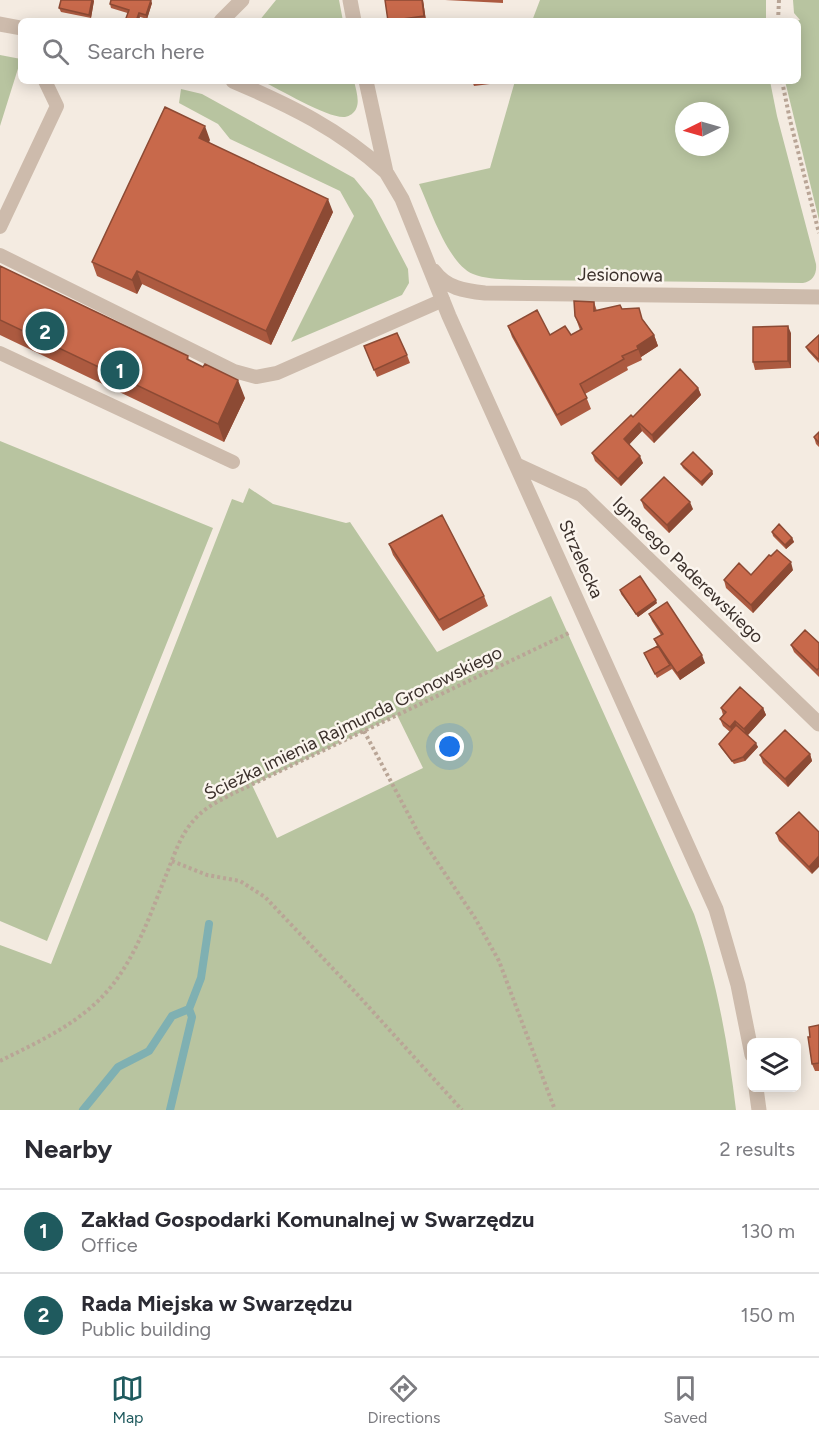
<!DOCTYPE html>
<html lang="en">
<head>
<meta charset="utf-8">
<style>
  body { margin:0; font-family:Figtree,sans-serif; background:#f7f7f7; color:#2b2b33 }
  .controls { position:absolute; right:18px; bottom:18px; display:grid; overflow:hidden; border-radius:9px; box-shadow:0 3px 15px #0003 }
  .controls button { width:54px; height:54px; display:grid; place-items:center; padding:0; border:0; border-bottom:2px solid #e1e1e2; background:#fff; color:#2b2b33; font:30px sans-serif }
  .compass { position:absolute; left:675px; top:102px; width:54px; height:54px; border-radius:50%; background:#fff; box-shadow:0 3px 15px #0003; rotate:265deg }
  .you { position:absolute; left:450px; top:747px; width:21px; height:21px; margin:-15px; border:4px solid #fff; border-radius:50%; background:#1a73e8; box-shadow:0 0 0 9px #1a73e833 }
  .badge { display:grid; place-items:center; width:39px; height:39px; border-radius:50%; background:#1f5a5e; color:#fff; font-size:20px; font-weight:700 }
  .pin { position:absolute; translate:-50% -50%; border:3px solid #fff; box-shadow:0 2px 6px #0006 }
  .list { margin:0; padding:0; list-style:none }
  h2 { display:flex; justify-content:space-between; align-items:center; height:78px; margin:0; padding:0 24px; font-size:26px }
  h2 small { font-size:20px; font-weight:400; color:#7c7c81 }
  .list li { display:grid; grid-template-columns:39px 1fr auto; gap:18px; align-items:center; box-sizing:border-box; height:84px; padding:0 24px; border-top:2px solid #e1e1e2 }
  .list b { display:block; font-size:22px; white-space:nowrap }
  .list p { margin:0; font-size:20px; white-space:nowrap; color:#7c7c81 }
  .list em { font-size:20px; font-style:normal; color:#7c7c81 }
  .icon { flex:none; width:33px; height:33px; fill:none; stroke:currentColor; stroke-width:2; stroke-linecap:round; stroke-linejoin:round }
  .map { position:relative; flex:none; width:819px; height:1110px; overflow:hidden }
  .search { position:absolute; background:#fff; box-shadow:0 3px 15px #0003; left:18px; right:18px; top:18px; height:66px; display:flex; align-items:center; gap:15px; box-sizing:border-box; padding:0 21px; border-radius:9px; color:#7c7c81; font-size:22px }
  .sheet { height:246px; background:#fff }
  nav { display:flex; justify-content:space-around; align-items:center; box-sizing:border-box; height:84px; border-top:2px solid #e1e1e2; background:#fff; font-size:16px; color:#7c7c81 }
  nav a { display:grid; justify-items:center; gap:3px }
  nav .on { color:#1f5a5e }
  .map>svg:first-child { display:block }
  .green { fill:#b8c4a0; fill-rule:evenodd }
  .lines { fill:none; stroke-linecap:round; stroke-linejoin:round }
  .stream { stroke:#7fb0b2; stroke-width:8 }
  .path { stroke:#b9a596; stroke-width:4; stroke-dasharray:3 3; stroke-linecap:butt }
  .lane { stroke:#cdbbac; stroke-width:14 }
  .street { stroke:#cdbbac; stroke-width:15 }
  .wall { fill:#ac5a40 }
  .shaded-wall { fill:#8c4a34 }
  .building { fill:#c8694b; stroke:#8c4a34; stroke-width:1.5 }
  .labels { text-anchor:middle; stroke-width:5; stroke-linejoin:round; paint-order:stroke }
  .street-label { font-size:18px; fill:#3b302b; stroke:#fbf5ee }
</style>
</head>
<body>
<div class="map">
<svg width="819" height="1110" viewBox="0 0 819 1110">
  <rect width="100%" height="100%" fill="#f4ebe1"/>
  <!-- green -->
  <path class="green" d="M276,0h63l4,21h-84z
    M540,0h226v21h-234z
    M793,0h26v220l-34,-139h13v-60h-4l6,-1 -6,-7z
    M0,55l21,4 -21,67z
    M262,81h92c2,9 6,20 2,28 -2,4 -6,7 -11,8 -16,2 -66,-28 -83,-36z
    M515,81h255l7,35 39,148c1,10 -3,17 -13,19l-279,-3c-17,-1 -36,0 -51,-6 -25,-10 -43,-66 -54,-90l71,-16zM684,111h36v36h-36z
    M181,89l21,5 152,84 18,22 36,69 1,14 -7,12 -111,47 63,-126 -14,-25 -110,-52 -12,-15 -39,-21z
    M0,441l213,87 -166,413 -47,-20z
    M249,488l24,16 73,19 4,-1 87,130 114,-56 143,318c22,63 34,129 42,196h-736v-165l51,19 181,-465 11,4zM397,715l26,53 -146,70 -25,-53z"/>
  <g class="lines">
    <!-- stream -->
    <path class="stream" d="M189,1009l12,-31 8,-54
      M83,1110l35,-43 31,-16 23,-35 17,-7 3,8 -22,93"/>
    <!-- path -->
    <path class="path" d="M778,21l1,-21
      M782,81l8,39 29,113
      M364,731l57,107 54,80 24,43 56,149
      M172,861l35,14 33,6 25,16 91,96 106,117
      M0,1061c40,-20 81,-38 110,-73 27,-33 41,-76 57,-115 7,-18 14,-39 27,-53 10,-12 25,-19 38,-26l337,-161"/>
    <!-- lane -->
    <path class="lane" d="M0,227l57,-121 -12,-25
      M0,255l234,116 22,6 21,-4 166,-73
      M0,353l233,109"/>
    <!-- street -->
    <path class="street" d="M350,0l4,21
      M221,21l21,-21
      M0,24l21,4
      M233,81c58,25 106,48 153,91
      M366,81l20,91 16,27 47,117 267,593 22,76 14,70
      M434,271c12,17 31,20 51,22l334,4
      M517,465l65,30 237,229
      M756,1088l3,22"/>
  </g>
  <!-- wall -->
  <path class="wall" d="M61,0h33l-3,18 -30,-6 -2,-4z
    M385,0h38l3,21h-38z
    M445,0h58v3z
    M152,3l-5,16 -36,-11 -1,-4z
    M472,81h34v1l-32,4z
    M210,140l-1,2 124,70 -62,133 -129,-61 -5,10 -40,-18 -5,-14z
    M0,266l188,90 1,4 56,38 -21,44 -224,-107z
    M594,302l3,9 25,-2 22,12 10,14 4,11 -17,11 1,3 -15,7 1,3 -43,24 6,15 -30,17 -49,-89 -4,-11 42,9h21l9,-5 -5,-14z
    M791,333v35l-36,2 -2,-8z
    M819,335v28l-11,-12 -2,-4z
    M364,346l43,9 3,8 -33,14z
    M698,388l3,7 -47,48 -12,-12 -13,13 14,19 -22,23 -26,-25 -3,-8 41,-36z
    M819,432v15l-3,-3 -2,-7z
    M681,464l31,7 1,3 -11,12 -19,-18z
    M641,500l52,9 -24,24 -25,-25z
    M772,532l20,6 2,4 -8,7 -13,-13z
    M389,544l95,52 4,10 -45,25 -50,-76z
    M793,570l-40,43 -27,-25 -2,-8 27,-5z
    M620,590l37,13 -19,14 -17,-23z
    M649,614l56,49 -25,17 -8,-11 -15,9 -13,-25 13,-7 -3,-7 7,-4 -9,-14z
    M819,643v34l-25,-25 -3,-7z
    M721,708h42l3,7 -18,20 10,12 -13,14 -11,3 -13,-16 -2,-4 11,-12 -7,-6 -3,-7 3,-4z
    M810,754l2,7 -24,26 -25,-24 -3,-8z
    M799,812l13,62 -33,-33 -3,-8z
    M819,1025v46h-4l-3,-7 -2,-27z"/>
  <!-- shaded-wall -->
  <path class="shaded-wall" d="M92,0l2,1 -3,17 -2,-3z
    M151,0l1,3 -5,16 -1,-4z
    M422,0h1l3,21 -2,-5z
    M139,13l1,4 -1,4h-3z
    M205,126l5,14 -6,12 -5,-14z
    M328,199l5,13 -62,133 -5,-14z
    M137,271l5,13 -5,10 -5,-14z
    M788,326l3,7v35l-3,-7z
    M654,335l4,11 -17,11 -4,-11z
    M238,380l7,18 -21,44 -6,-18z
    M698,388l3,7 -47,48 -2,-8z
    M639,423l3,8 -15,16 -3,-8z
    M640,456l3,7 -22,23 -3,-7z
    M712,471l1,3 -11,12 -1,-4z
    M690,502l3,7 -24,24 -2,-8z
    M792,538l2,4 -8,7 -1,-4z
    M791,562l2,8 -40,43 -2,-8z
    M656,600l1,3 -19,14 -2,-3z
    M702,655l3,8 -25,17 -3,-7z
    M763,708l3,7 -20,22 -2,-8z
    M735,721l3,8 -5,6 -3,-8z
    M756,743l2,4 -13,14 -2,-4z
    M810,754l2,7 -24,26 -3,-8z
    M819,856v11l-7,7 -3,-7z"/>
  <!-- building -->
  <path class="building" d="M61,0h31l-3,15 -30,-7z
    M111,0h40l-5,15 -7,-2 -3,8h-11l4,-11 -19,-6z
    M385,0h37l2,16 -36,5z
    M165,107l40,19 -6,12 129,61 -62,132 -129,-60 -5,9 -40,-18z
    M0,266l188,90 -1,3 16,8 2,-3 33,16 -20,44 -218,-104z
    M574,301l20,1v9l26,-6 2,4 17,-1 3,11 12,16 -17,11 1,3 -16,7 2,3 -44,25 7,14 -30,17 -49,-89 29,-16 13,25 15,-9 6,9 11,-6 -7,-13z
    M788,326v35l-35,1v-35z
    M397,333l10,22 -33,15 -10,-24z
    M819,335v23l-1,1 -12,-12z
    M680,369l18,19 -46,47 -13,-12 -15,16 16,17 -22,23 -26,-26 39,-38 2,2z
    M819,432v11l-5,-6z
    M693,452l19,19 -11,11 -20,-18z
    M664,477l26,25 -23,23 -26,-25z
    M442,515l42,81 -45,24 -50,-76z
    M779,524l13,14 -7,7 -13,-13z
    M777,550l14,12 -40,43 -27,-25 15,-17 12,12 18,-20 2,1z
    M640,576l16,24 -20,14 -16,-24z
    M667,602l35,53 -25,18 -23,-34 9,-5 -14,-20z
    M805,630l14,13v25l-2,2 -26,-25z
    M658,646l12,19 -15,9 -11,-21z
    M740,687l23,21 -19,21 -9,-8 -5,6 -10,-8 6,-7 -5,-4z
    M736,725l20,18 -13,14 -11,4 -13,-17z
    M785,730l25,24 -25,25 -25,-24z
    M799,812l20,20v24l-10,11 -33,-34z
    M819,1025v38l-7,1 -4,-27h2l-1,-10z"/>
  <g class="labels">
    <!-- street labels -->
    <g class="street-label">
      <text transform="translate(620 275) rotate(1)" y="6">Jesionowa</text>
      <text transform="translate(581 559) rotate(66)" y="6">Strzelecka</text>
      <text transform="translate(688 570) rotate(44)" y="6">Ignacego Paderewskiego</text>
      <text transform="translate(353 723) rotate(-26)" y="6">Ścieżka imienia Rajmunda Gronowskiego</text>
    </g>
  </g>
</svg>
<div class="controls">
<button><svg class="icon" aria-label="layers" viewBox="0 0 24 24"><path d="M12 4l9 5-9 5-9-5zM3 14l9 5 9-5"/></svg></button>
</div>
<svg class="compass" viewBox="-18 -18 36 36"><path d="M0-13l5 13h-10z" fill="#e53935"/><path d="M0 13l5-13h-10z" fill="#7c7c81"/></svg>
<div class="you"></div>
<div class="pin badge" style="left:120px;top:370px">1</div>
<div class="pin badge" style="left:45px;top:331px">2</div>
<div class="search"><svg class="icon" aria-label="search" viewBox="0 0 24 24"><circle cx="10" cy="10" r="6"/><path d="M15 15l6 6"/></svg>Search here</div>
</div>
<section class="sheet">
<h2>Nearby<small>2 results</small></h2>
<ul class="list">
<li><span class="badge">1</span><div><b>Zakład Gospodarki Komunalnej w Swarzędzu</b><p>Office</p></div><em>130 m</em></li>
<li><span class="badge">2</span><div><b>Rada Miejska w Swarzędzu</b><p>Public building</p></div><em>150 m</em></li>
</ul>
</section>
<nav>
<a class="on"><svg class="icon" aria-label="map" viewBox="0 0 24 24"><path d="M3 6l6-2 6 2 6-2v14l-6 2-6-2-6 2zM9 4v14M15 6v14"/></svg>Map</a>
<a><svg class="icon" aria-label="directions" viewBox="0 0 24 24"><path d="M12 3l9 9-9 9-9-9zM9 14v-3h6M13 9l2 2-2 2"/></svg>Directions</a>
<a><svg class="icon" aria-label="saved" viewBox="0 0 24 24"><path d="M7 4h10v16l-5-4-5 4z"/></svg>Saved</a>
</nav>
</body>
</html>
